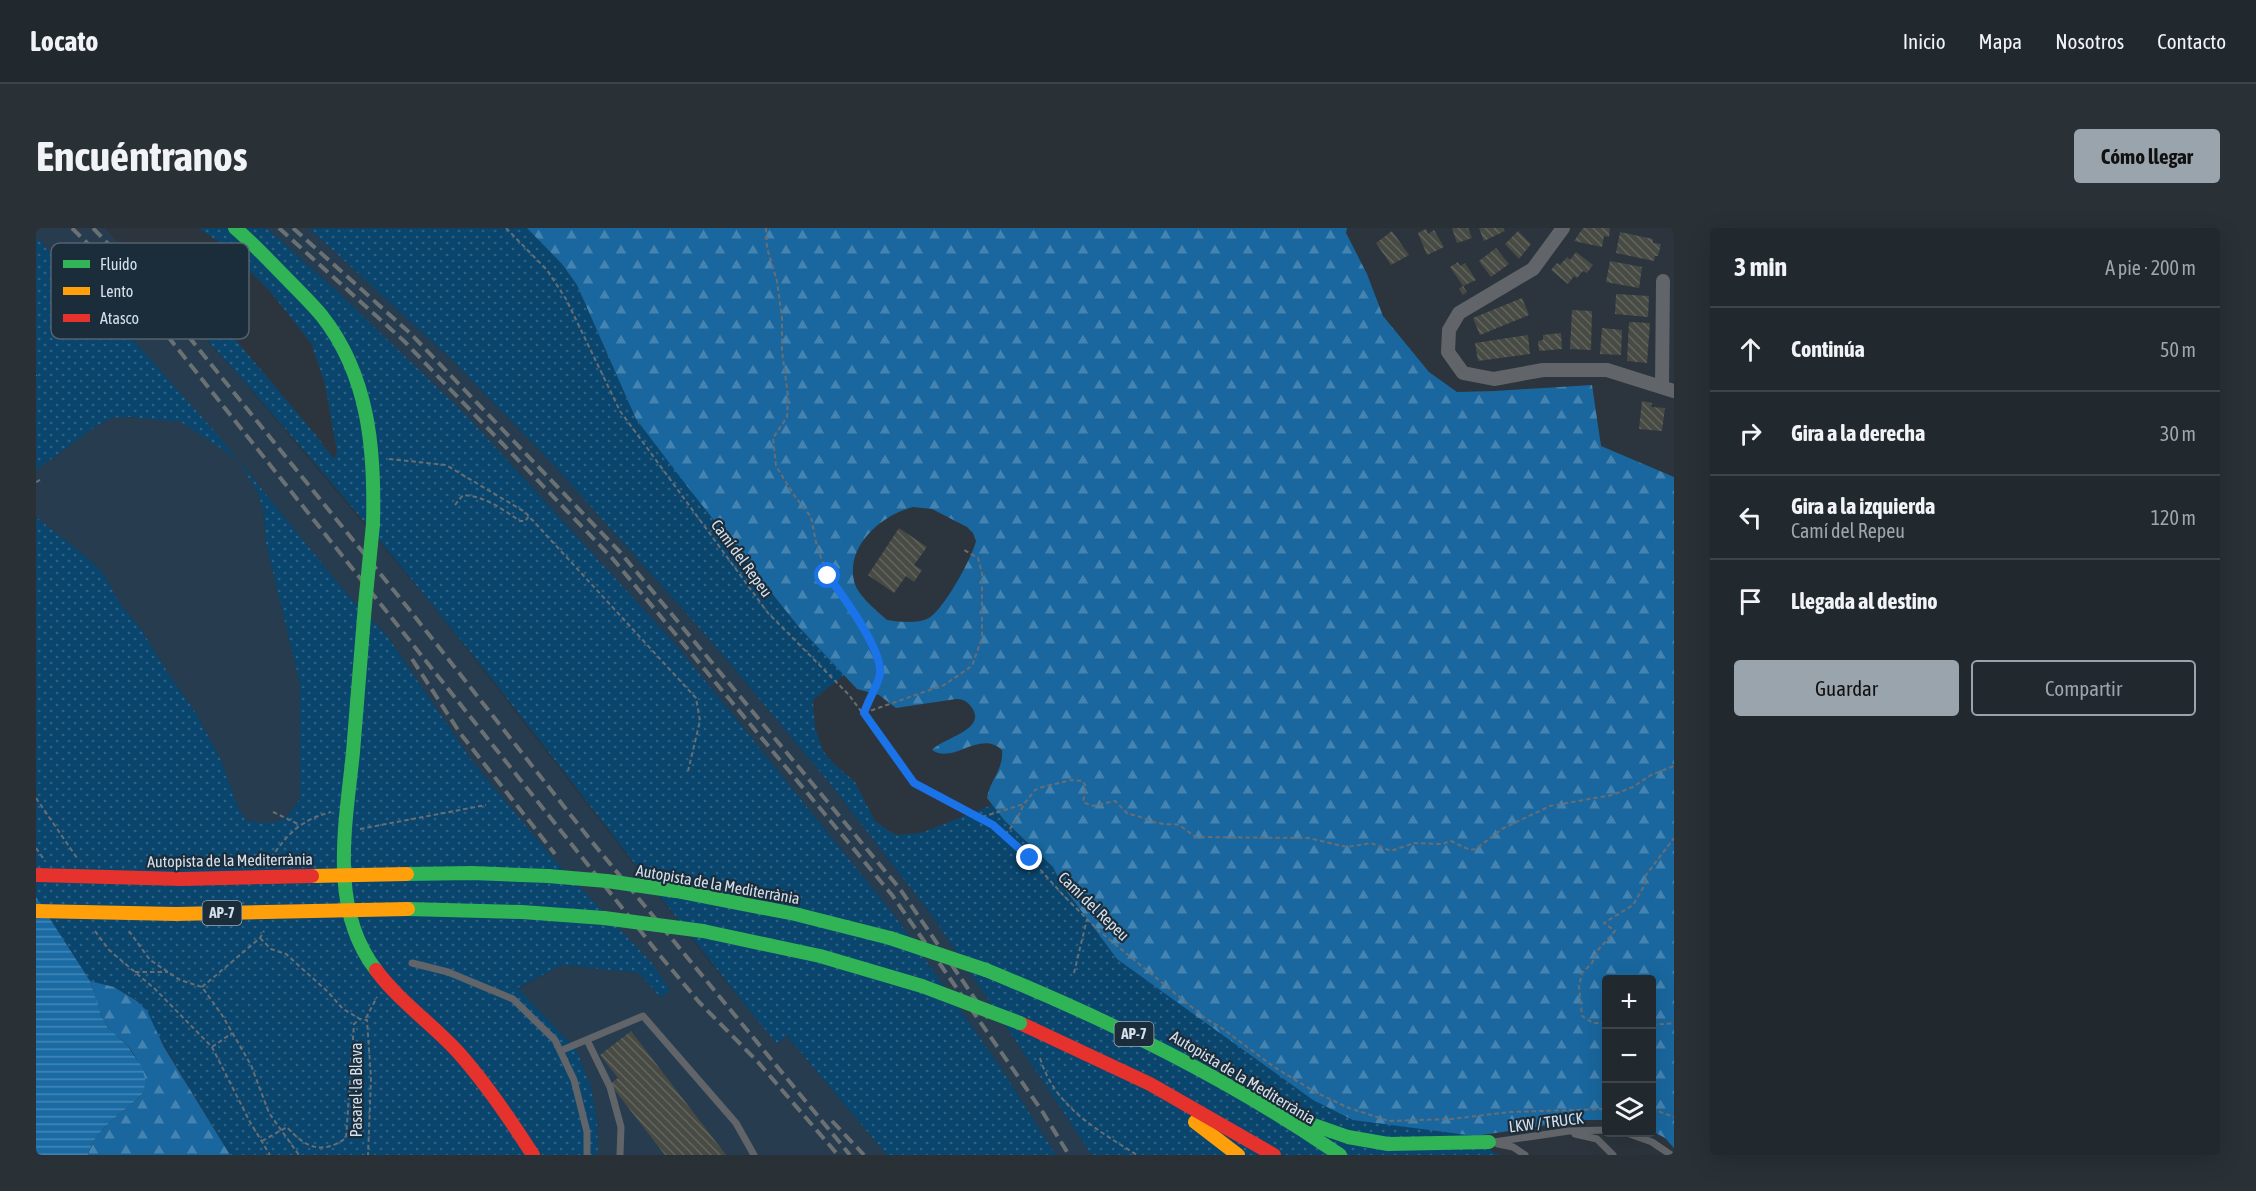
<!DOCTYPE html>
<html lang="es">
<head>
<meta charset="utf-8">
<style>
  body { margin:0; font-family:"Asap Condensed",sans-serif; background:#293036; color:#f1f3f6 }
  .controls { position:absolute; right:18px; bottom:18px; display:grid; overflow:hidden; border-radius:6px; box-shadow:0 6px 24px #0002 }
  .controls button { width:54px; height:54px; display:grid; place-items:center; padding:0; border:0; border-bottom:2px solid #3e444a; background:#21282e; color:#f1f3f6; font:30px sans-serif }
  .stop { position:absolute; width:18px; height:18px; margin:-14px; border:4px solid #1a73e8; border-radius:50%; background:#fff }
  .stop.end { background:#1a73e8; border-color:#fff; box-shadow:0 2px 6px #0008 }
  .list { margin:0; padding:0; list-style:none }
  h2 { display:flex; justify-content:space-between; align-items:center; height:78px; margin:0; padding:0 24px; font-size:26px }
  h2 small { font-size:20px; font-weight:400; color:#a2a6aa }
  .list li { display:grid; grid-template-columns:39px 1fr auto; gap:18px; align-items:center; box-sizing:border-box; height:84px; padding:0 24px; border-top:2px solid #3e444a }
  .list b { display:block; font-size:22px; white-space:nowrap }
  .list p { margin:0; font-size:20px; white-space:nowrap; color:#a2a6aa }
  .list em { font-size:20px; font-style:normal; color:#a2a6aa }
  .actions { display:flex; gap:12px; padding:18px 24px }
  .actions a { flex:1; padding:14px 0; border:2px solid #9aa4ad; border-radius:6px; text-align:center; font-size:21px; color:#9aa4ad }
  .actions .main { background:#9aa4ad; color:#111 }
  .icon { flex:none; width:33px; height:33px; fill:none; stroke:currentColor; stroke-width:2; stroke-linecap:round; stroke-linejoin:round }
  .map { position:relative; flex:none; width:1638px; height:927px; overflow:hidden; border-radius:6px }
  header { display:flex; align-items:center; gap:36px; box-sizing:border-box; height:84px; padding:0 30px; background:#21282e; border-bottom:2px solid #3e444a }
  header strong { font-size:28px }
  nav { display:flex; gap:33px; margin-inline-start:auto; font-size:21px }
  .intro { display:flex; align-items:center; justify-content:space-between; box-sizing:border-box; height:144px; padding:0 36px }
  h1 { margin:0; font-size:42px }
  .button { padding:15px 27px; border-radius:6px; background:#9aa4ad; color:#111; font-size:21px; font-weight:700 }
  main { display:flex; gap:36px; padding:0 36px }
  aside { flex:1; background:#21282e; border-radius:6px; box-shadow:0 6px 24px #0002 }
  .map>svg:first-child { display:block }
  .built { fill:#273c4e }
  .green { fill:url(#green-dots) }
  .forest { fill:url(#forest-firs); fill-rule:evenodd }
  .water { fill:url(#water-rules) }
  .building { fill:url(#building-back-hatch) }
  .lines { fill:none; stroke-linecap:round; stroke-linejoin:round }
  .path { stroke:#696e72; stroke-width:2; stroke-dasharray:4.5 3; stroke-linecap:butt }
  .lane { stroke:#616569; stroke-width:7 }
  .street { stroke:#616569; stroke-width:14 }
  .fast { stroke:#30b455; stroke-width:14 }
  .slow { stroke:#ff9f0a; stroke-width:14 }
  .jam { stroke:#e5322d; stroke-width:14 }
  .rail { stroke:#6b7073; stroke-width:4; stroke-dasharray:12 6; stroke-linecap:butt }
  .fast-bridge { stroke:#30b455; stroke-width:14 }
  .slow-bridge { stroke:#ff9f0a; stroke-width:14 }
  .jam-bridge { stroke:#e5322d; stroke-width:14 }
  .route { stroke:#1a73e8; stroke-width:8 }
  .labels { text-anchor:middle; stroke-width:4.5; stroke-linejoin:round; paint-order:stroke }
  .shield { fill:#1b2c3a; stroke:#9eaab5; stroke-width:1.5 }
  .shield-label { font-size:15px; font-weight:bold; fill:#d6e0ea }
  .street-label { font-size:16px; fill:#d6e0ea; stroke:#1b2c3a }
  .key { fill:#1b2c3a; stroke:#53626f; stroke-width:1.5 }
  .key-label { font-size:16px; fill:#d6e0ea }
</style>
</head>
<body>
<header>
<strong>Locato</strong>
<nav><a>Inicio</a><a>Mapa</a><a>Nosotros</a><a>Contacto</a></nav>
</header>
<div class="intro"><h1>Encuéntranos</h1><a class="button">Cómo llegar</a></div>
<main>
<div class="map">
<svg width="1638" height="927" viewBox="0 0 1638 927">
  <defs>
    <pattern id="green-dots" width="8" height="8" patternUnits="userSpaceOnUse" patternTransform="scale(1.5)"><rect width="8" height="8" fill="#0a456d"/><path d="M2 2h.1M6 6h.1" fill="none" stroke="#2d6082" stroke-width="1.8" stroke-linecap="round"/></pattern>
    <pattern id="forest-firs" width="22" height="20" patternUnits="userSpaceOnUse" patternTransform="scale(1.5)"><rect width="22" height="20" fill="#19679e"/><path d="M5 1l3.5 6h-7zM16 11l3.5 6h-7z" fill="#4584b0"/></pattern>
    <pattern id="water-rules" width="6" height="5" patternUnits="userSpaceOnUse" patternTransform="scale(1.5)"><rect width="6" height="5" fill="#1a6ba4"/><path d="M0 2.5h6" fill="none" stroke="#4587b5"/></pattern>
    <pattern id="building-back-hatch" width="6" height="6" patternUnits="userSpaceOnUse" patternTransform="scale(1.5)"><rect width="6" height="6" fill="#484a44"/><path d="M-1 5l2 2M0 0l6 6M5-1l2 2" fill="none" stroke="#62645f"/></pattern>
  </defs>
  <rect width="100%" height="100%" fill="#2c353d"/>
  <!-- built -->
  <path class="built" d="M0,0h69l134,148 195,231 278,358 66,79 9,-8 100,119h-289l-1,-35 -6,-34 -15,-37 -58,-60 44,-24 77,8 22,25 9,-8 -114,-128 -84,-101 -84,-124 -41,-43 -105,-129 15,26 6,17 3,36 34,140v113l-8,15 -13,11h-15l-18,-3 -8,-13 -17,-47 -25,-47 -28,-40 -27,-44 -22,-27 -16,-29 -14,-14 -53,-42v-47l59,-43 17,-9 35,-1 34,5 54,35 -100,-115 -99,-105z
    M231,0h42l143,132 100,103 159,178 120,144 102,132 159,238h-36l-55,-87 -106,-152 -217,-269 -211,-231 -127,-122z"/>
  <!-- green -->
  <path class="green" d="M162,0h69l73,66 127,122 211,231 217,269 106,152 55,87h-169l-100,-119 -10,8c-117,-143 -226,-293 -343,-437 -79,-98 -162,-195 -247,-290l10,-7 27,16 91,108 19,25 3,-7 -12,-68 -14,-41 -43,-54 -46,-45z
    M273,0h218l35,36 15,21 59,134 162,207 47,48 -32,26 2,27 8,24 11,13 21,18 20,39 14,10 7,4 25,-2 71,-28 12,15 49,47 9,18 55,74 358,177 18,16 8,3h-409l-159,-238 -102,-132 -120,-144 -159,-178 -100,-103z
    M0,9l99,105 82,92 130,160 41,43 84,124 84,101 95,100 19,28 -9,8 -22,-25 -77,-8 -44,23 58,61 15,37 6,34 1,35h-368l-93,-155 -23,-13 -24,-6 -54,-84v-380l53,42 14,14 16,29 22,27 27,44 28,40 25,47 17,47 8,13c29,6 40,5 54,-23v-113l-34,-140 -3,-36 -6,-17 -20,-32 -56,-37 -51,-5 -18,1 -17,9 -59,43z"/>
  <!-- forest -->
  <path class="forest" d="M491,0h820l-1,5 21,41 16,42 46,56 28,20 38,-1 97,-6 9,61 73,31v671l-9,-10 -13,-7v-151h-46v140h-23l-108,16 -122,-16 -40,-20 -196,-141 -55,-74 -9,-18 -49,-47 -17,-22c3,-18 17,-29 15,-48 -23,-21 -48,15 -70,0 12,-13 60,-21 37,-46 -4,-4 -8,-5 -13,-5l-60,9 -17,-13 -22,-6 -59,-63 -108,-136 -54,-71 -59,-134 -15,-21zM877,279l19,2 35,18 6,6 3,8c-4,17 -32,68 -47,77 -12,6 -29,4 -42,2 -11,-10 -30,-25 -33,-39 -8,-36 28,-66 59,-74z
    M54,753l24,6 23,14 10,10 17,36 66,108h-142c7,-28 38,-43 56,-63 1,-18 -5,-33 -17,-47 -6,-7 -15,-11 -20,-19 -9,-14 -12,-30 -17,-45z"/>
  <!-- water -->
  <path class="water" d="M0,669l54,84 11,34 7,13 19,17 15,22 3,12 -1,13c-18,20 -49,35 -56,63h-52z"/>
  <!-- building -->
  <path class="building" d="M1416,0h16l4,10 -15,5z
    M1443,0h24l2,3 -21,10z
    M1547,0h27l-1,9 -5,-1 -2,11 -28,-6z
    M1390,1l2,5 6,-4 10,17 -17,8 -9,-22z
    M1356,3l17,24 -18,10 -15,-22z
    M1482,3l13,13 -12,15 -14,-15z
    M1584,4l33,7v4l8,1 -3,12h-3l-1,5 -38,-8z
    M1460,20l13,16 -18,13 -12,-16z
    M1540,24l17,13 -6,8 -4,-2 -6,7 -3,-2 -6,8 -17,-14 6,-7 3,2 7,-8 3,3z
    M1574,33l32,6 -3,21 -33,-6z
    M1422,34l2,4 5,-3 11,17 -13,6 4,6 -4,3 -4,-6 4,-3 -13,-19z
    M1580,66l33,2 -1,21 -33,-3z
    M1486,70l7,17 -49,20 -7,-17z
    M1536,82l20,1 -1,39 -21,-1z
    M1593,94l21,1 -3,40 -20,-2z
    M1566,100l20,2 -1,25 -21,-1z
    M1525,105l1,16 -23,2 -1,-10 5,-1v-5z
    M1492,107l2,19 -52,7 -3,-18z
    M1606,173l10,2 -1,4 14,1 -3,23 -23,-2z
    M863,300l28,19 -13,18 8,5 -8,12 -8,-6 -12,17 -26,-18z
    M595,803l95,124h-61l-55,-71 8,-6 -18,-23z"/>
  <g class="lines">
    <!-- path -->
    <path class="path" d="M470,0l41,42 19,29 54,112 148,202 81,82 65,88 79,42 26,21 45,50 35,35 106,87 18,11 51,38 43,26 32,15 40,13 62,-2 59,-7 96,-3
      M730,0l1,20 10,33 5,37v33l6,45 -1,21 -14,21 3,28 18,29 17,22 6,30 11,29 21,30 31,55v16l-16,36
      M0,148v-1
      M353,231l57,6 79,47 171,186 4,23 -12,50
      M0,254l4,-2
      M419,277l8,-10c22,1 39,14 57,26h5l4,-5
      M828,485l80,-28 28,-19 10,-28v-65l-4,-15 -14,-8
      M0,570l41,60
      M237,584l27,13
      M946,589l42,-13 11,-14 7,-3 30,-7 11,1 3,6 -3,15 10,4 22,-5 13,13c13,1 24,10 38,10 5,1 9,-1 14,2 6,3 10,8 16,11l112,1 39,9 24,-4 20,8 23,-8 28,1 9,-3 19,9 6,-1 26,-20 48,-23 62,-11 21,-8 18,-12 23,-9
      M324,601l126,-24
      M969,607l11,-14 8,-17
      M0,620l7,10
      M235,630c17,-25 30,-38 60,-46
      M59,703l14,19 46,39 57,58 38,75 20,33
      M93,703l21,29 30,20 22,7 20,28 29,50 18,48 30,42
      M224,710l11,11 15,5 42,38 15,17 17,10 7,1 4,58 -3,77
      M99,744h33
      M1038,745l13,-54
      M166,759l58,-49 4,-7
      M330,790l11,-21
      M1570,795h-13l-11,-7 -3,-30 3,-13 10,-10 6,-13 17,-19 -11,-8 29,-18 11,-19 2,-11 28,-37
      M1616,797l22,-2
      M176,819l20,-14
      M1004,830c15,49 56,71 97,97
      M1616,881l22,8
      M226,913l25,-14c18,21 36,28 59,11l8,-114 6,-5"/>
    <!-- lane -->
    <path class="lane" d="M376,735l36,9 65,27 42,41 19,40 13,52v23
      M551,812l23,47 11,40 -1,28
      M524,823l83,-35 93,107 18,32
      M1588,904l28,10 19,13
      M1539,906l22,5 16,16
      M1458,914l75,-11 37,-1
      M1462,916l15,3 12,8"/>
    <!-- street -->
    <path class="street" d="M1527,0l-30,41 -74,44 -10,17 -1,22 15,21 31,6 49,-9h64l67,21
      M1626,158l1,-105"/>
    <!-- fast -->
    <path class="fast" d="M199,0c20,17 37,36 55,54 11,11 22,22 32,34 47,60 53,134 51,208
      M329,377c-4,49 -8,98 -12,147 -7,71 -25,156 23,218
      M371,646l65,-1 76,3
      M640,663l119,23 95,24
      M372,681l114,3 82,6
      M667,703l117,25 102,30
      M950,742c125,51 243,109 354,185
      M1272,895l40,14 40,7 101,-2"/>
    <!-- slow -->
    <path class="slow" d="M1159,894l43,33"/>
    <!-- jam -->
    <path class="jam" d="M340,742c23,31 55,53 81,81 29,32 53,68 76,104
      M984,795l130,61 124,71"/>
    <!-- rail -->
    <path class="rail" d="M36,0l27,27 63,74 500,629 37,44 58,59 81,94
      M57,0l54,57 265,328 176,224 262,318
      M243,0l125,113 209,218 279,336 150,216 27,44
      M257,0l117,105 210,219 280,337 88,129
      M376,431l48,74 95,121
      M796,893l32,34"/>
    <!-- fast-bridge -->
    <path class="fast-bridge" d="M329,377l8,-81
      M512,648l59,5 69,10
      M568,690l99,13
      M854,710l96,32
      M886,758l98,37"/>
    <!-- slow-bridge -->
    <path class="slow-bridge" d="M276,648l95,-2
      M0,683l140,3 232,-5"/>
    <!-- jam-bridge -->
    <path class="jam-bridge" d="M0,647l145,4 131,-3"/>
  </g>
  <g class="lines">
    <!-- route -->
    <path class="route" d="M792,348c15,20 55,75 52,98 -1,8 -13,29 -16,39l50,70 79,42 37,33"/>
  </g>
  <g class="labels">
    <!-- shield labels -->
    <g class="shield">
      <rect x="166.5" y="673" width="39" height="24" rx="4.5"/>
      <rect x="1078.5" y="794" width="39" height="24" rx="4.5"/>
    </g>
    <g class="shield-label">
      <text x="186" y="690">AP-7</text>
      <text x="1098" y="811">AP-7</text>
    </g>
    <!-- street labels -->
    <g class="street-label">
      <text transform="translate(706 330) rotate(54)" y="6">Camí del Repeu</text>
      <text transform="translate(194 632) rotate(-1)" y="6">Autopista de la Mediterrània</text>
      <text transform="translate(682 656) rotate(10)" y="6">Autopista de la Mediterrània</text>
      <text transform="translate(1058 678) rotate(44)" y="6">Camí del Repeu</text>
      <text transform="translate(1207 849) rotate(31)" y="6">Autopista de la Mediterrània</text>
      <text transform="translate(320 862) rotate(-90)" y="6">Pasarel·la Blava</text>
      <text transform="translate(1510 894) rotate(-7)" y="6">LKW / TRUCK</text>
    </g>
  </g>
  <!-- legend -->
  <rect x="15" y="15" width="198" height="96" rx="9" class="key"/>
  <rect x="27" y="32" width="27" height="8" fill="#30b455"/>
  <rect x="27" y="59" width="27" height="8" fill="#ff9f0a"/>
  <rect x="27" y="86" width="27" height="8" fill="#e5322d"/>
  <g class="key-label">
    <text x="64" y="42">Fluido</text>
    <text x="64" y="69">Lento</text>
    <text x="64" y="96">Atasco</text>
  </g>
</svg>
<div class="controls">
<button>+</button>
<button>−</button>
<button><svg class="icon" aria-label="layers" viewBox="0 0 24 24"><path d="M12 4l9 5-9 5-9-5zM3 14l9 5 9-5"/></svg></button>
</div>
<div class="stop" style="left:792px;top:348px"></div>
<div class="stop end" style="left:994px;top:630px"></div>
</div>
<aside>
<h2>3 min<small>A pie · 200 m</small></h2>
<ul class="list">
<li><svg class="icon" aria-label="ahead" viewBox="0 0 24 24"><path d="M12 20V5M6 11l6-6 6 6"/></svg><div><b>Continúa</b></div><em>50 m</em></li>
<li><svg class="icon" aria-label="right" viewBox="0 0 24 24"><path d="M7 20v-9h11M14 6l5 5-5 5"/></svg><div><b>Gira a la derecha</b></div><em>30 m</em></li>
<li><svg class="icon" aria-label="left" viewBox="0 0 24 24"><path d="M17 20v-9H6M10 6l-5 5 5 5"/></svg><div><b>Gira a la izquierda</b><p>Camí del Repeu</p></div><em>120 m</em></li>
<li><svg class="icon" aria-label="arrive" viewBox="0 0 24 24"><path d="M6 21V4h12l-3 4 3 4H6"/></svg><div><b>Llegada al destino</b></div></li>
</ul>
<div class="actions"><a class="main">Guardar</a><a>Compartir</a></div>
</aside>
</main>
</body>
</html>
